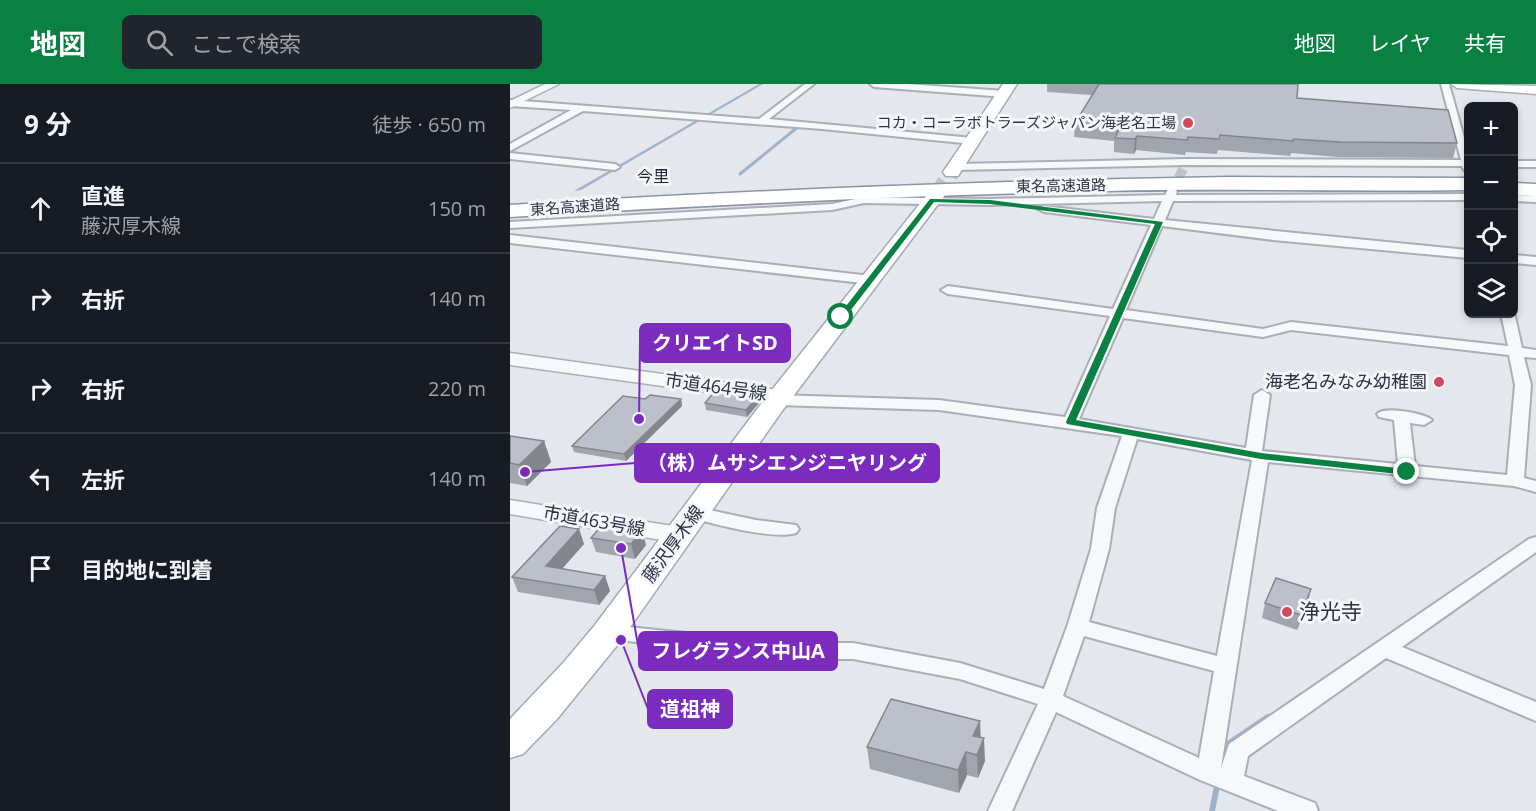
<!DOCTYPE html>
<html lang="ja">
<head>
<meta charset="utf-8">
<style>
  body { margin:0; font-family:"Open Sans","Noto Sans JP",sans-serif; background:#20242c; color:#f1f3f6 }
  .controls { position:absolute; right:18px; top:18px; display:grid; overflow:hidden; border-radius:9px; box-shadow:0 3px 9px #0003 }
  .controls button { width:54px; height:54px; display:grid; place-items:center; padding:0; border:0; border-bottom:2px solid #363941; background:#171b24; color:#f1f3f6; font:30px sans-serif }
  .stop { position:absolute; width:18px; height:18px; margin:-14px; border:4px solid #0b8043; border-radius:50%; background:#fff }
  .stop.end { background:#0b8043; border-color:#fff; box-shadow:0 2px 6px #0008 }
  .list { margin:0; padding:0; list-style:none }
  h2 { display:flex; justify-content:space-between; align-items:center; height:78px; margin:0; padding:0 24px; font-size:26px }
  h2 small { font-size:20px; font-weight:400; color:#9ea1a6 }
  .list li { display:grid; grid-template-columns:39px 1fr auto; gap:18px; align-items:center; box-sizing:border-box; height:90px; padding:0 24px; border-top:2px solid #363941 }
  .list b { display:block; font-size:22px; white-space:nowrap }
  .list p { margin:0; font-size:20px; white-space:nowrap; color:#9ea1a6 }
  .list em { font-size:20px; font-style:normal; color:#9ea1a6 }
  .icon { flex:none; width:33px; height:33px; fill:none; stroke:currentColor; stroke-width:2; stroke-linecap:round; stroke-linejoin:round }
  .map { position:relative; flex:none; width:1026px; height:727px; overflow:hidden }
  header { display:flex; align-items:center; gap:36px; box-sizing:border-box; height:84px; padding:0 30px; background:#0b8043; color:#fff }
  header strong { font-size:28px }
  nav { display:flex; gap:33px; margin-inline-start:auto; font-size:21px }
  .search { width:420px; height:54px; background:#20242c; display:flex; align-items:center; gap:15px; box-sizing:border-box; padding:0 21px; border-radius:9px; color:#9ea1a6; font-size:22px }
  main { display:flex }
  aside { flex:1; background:#171b24 }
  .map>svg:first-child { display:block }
  .water { fill:#9fb4cc }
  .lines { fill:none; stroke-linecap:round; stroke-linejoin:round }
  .stream-far1 { stroke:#9fb4cc; stroke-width:3 }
  .stream { stroke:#9fb4cc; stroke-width:6 }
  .minor-tunnel { stroke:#bfc3cb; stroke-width:10; stroke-dasharray:10 4.5; stroke-linecap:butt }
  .primary-tunnel { stroke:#bfc3cb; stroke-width:16; stroke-dasharray:16 8; stroke-linecap:butt }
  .minor-casing { stroke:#a9aeb7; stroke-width:4 }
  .tertiary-casing { stroke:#a9aeb7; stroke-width:3 }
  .secondary-casing { stroke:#a9aeb7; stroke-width:3 }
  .primary-casing { stroke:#a3abb8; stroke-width:3 }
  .motorway-casing { stroke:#8b94a3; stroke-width:3 }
  .minor { fill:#f7f8fa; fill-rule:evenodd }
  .tertiary { fill:#f7f8fa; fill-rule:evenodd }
  .secondary { fill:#fff; fill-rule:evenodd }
  .primary { fill:#fff; fill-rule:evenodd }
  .motorway { fill:#fff; fill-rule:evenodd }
  .wall { fill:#a1a5ae }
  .shaded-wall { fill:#83868d }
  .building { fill:#bbc0ca; stroke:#83868d; stroke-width:1.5 }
  .route { fill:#0b8043 }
  .poi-dot { fill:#d1495b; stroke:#f4f6f9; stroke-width:2 }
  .labels { text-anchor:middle; stroke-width:6; stroke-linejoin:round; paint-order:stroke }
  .far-poi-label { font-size:15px; fill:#2b3445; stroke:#f4f6f9; text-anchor:end }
  .far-street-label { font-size:15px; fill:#2b3445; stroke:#f4f6f9 }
  .far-neighbourhood-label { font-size:16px; fill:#1d2536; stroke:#f4f6f9 }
  .poi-label { font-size:18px; fill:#2b3445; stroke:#f4f6f9; text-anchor:end }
  .street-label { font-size:18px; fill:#2b3445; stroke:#f4f6f9 }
  .near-poi-label { font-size:21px; fill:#2b3445; stroke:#f4f6f9; text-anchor:start }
  .leader { fill:none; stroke:#7b2cbf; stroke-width:2 }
  .callout-dot { fill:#7b2cbf; stroke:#f4f6f9; stroke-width:2 }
  .callout { fill:#7b2cbf; stroke:#7b2cbf; stroke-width:2 }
  .callout-label { font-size:20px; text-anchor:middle; font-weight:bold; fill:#fff }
</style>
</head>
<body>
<header>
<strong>地図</strong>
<div class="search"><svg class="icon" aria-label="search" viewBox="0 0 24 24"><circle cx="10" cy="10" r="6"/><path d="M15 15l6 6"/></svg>ここで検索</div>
<nav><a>地図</a><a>レイヤ</a><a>共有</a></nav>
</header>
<main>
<aside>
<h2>9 分<small>徒歩 · 650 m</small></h2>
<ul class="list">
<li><svg class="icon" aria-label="ahead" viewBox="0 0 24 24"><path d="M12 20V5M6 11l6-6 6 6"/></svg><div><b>直進</b><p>藤沢厚木線</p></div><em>150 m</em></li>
<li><svg class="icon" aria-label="right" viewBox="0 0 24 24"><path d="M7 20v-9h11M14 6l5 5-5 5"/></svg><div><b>右折</b></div><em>140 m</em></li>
<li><svg class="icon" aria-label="right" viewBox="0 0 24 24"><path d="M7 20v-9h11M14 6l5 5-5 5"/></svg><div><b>右折</b></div><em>220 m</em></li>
<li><svg class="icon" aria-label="left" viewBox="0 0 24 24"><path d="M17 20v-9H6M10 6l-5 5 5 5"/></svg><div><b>左折</b></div><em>140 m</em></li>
<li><svg class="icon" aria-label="arrive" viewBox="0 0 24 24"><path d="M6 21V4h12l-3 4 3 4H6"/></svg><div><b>目的地に到着</b></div></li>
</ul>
</aside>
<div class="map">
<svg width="1026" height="727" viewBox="0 0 1026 727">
  <rect width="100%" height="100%" fill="#e4e7ec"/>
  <!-- water -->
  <path class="water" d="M249,0h4l-182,106 -7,1z"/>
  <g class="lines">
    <!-- stream-far1 -->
    <path class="stream-far1" d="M230,90l59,-48"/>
    <!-- stream -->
    <path class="stream" d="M713,681l5,-21 40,-27
      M702,727l6,-30"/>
    <!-- minor-tunnel -->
    <path class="minor-tunnel" d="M662,107l12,-24"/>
    <!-- primary-tunnel -->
    <path class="primary-tunnel" d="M426,111l16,-23"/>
    <!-- minor casing -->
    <g class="minor-casing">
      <path id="minor" d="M295,0h9l-45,35 204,19 5,3 -5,3 -151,-15 -239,-18 -73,40v-7l61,-34 -61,-4v-6l249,19z
        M360,0h37l98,7 4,3 -4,3 -131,-10z
        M931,0h8l19,68v19l-4,-1 -2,-4 -276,-1 -231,5 -5,-3 5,-3 231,-5 275,1z
        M0,69l105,11 5,3 -5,3 -105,-11z
        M1004,77h22v6h-22z
        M662,104l5,3 -1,4 292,-1v6l-295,1 -8,19 303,30v8l-195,-18 -111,-14 -36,84 137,19 28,-7 217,24 -7,-32 13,-2 8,36 14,2v8l-12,-1 7,28 -7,93 12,3v11l-22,-6 -246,-24 -47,306 8,-24 300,-205 7,-2v15l-134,95 134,55v19l-150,-63 -138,98 -4,20 71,27 3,8h-40l-78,-31 -144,-68 -44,99h-24l50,-107 -78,-25 -107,-20h-71l-180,-21 -3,-5 3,-5 7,-3 173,18h71l107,20 84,26 23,-62 24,-78 6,-41 25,-72 -183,-26 -163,-5 -8,-5 8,-5 163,5 126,17 45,-101 -162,-22 -7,-4 7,-4 165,23 38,-84 -107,-13 -6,-3 6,-3 110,13 8,-18 -172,4 -126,-2 -32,7 -322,18v-6l322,-18 32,-7 126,2 175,-4 3,-6zM613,234l140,19 28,-7 218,25 6,30 -8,90 -92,-9 -5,-43 14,2 8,-5c-7,-7 -48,-14 -55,-6l2,3 15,3 4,44 -136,-13 8,-56 -8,-5 -8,5 -8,53 -167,-29zM627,355l115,21 -35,196 -128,-34 20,-73 6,-41zM574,552l130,35 -15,87 -136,-62z
        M1004,111l22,1v6l-22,-1z
        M0,151l361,41 6,4 -6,4 -361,-41z
        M1004,171l22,2v8l-22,-2z
        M185,423l61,13 40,5 3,4 -3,4c-24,7 -82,-9 -107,-16l-3,-4 3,-4z"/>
    </g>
    <!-- tertiary casing -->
    <g class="tertiary-casing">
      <path id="tertiary" d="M35,0h14l-49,24v-7z
        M0,269l269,37 7,2 3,4 -3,4 -7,2 -269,-37z
        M0,416l169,27 8,3 4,5 -4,5 -8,3 -169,-29z"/>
    </g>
    <!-- secondary casing -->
    <g class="secondary-casing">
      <path id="secondary" d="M941,0l85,2v8l-79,-6z"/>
    </g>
    <!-- primary casing -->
    <g class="primary-casing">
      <path id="primary" d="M493,0h14l-59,92h-12l-3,-4z
        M426,106l6,1 3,4 -3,4 -160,212 -163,232 -62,76 -34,35 -13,4v-39l54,-57 31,-37 169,-225 166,-209z"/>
    </g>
    <!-- motorway casing -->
    <g class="motorway-casing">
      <path id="motorway" d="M719,93l239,1v12c-120,2 -240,-2 -361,1 -199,4 -398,14 -597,26v-12c239,-15 479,-24 719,-28z
        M1004,99l22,1v12l-22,-1z"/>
    </g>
    <!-- minor -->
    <use href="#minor" class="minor"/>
    <!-- tertiary -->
    <use href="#tertiary" class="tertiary"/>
    <!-- secondary -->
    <use href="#secondary" class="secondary"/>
    <!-- primary -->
    <use href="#primary" class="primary"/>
    <!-- motorway -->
    <use href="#motorway" class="motorway"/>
  </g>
  <!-- wall -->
  <path class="wall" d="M537,0h251l-1,14 160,45 -4,15 -115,-1 -47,-4 -1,3 -72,-6 -1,4 -31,-2 -1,3 -49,-5 -2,4 -20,-2v-11l-40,-4 1,-14 17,-28 -45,-3z
    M135,315h36l1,7 -56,55 -52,-9 -2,-6z
    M195,319h54l-12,14 -41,-7z
    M0,352l34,5 7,21 -24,24 -17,-3z
    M69,445l5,15 -22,25 43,7 5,15 -11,14 -81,-13 -6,-15z
    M81,454l55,7 -11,14 -39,-7z
    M801,505l-4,15 -10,26 -35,-12 3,-15z
    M470,654l5,23 -7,17 -11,-3 -8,18 -89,-24 -3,-22z"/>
  <!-- shaded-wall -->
  <path class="shaded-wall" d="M627,52l-1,14 -2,4 1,-15z
    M248,313l1,6 -12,14 -1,-7z
    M171,315l1,7 -56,55 -2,-7z
    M34,357l7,21 -24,24 -8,-21z
    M69,445l5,15 -33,37 -5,-15z
    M132,446l4,15 -11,14 -4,-15z
    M95,492l5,15 -11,14 -5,-15z
    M801,505l-4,15 -10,26 4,-15z
    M470,637l1,23 -8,-8z
    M474,654l1,23 -7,17 -1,-23z
    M456,668l1,23 -8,18 -1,-23z"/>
  <!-- building -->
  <path class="building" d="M589,0h199l-1,14 151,12 9,33 -117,-1 -47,-3v2l-73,-6 -1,4 -31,-2 -1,3 -50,-4 -2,3 -20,-1 5,-11 -45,-4z
    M206,306l42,7 -12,13 -41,-7z
    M140,311l31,4 -57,55 -52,-8 51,-50 22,3z
    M0,352l34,5 -25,24 -9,-2z
    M93,440l39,6 -11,14 -40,-6z
    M50,442l19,3 -33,37 59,10 -11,14 -82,-13z
    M766,494l35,11 -10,26 -36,-12z
    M381,615l89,22 -7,15 11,2 -7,17 -11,-3 -8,18 -91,-23z"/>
  <!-- route -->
  <path class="route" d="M420,115l60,1 173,22 -87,198 185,33 146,16 5,3 -5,3 -146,-16 -194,-35 -1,-2 89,-198 -165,-20 -56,-2 -90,117h-5v-4z"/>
  <!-- markers -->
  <g class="poi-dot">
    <circle cx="678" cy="39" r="6"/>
    <circle cx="929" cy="298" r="6"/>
    <circle cx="777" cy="528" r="6"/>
  </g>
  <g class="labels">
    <!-- far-poi labels -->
    <g class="far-poi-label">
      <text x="666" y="44">コカ・コーラボトラーズジャパン海老名工場</text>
    </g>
    <!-- far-street labels -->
    <g class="far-street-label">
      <text transform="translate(551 102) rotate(-1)" y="5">東名高速道路</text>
      <text transform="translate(65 123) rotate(-4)" y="5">東名高速道路</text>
    </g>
    <!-- far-neighbourhood labels -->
    <g class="far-neighbourhood-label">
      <text x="143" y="98">今里</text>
    </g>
    <!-- poi labels -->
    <g class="poi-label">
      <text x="917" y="304">海老名みなみ幼稚園</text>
    </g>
    <!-- street labels -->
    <g class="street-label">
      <text transform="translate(206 303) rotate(8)" y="6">市道464号線</text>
      <text transform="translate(84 437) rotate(10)" y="6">市道463号線</text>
      <text transform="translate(163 460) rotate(-54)" y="6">藤沢厚木線</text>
    </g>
    <!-- near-poi labels -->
    <g class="near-poi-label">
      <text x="789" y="535">浄光寺</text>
    </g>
  </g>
  <!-- callouts -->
  <path class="leader" d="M129 335L130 259M15 388L125 379M111 464L129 567M111 556L138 625"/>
  <g class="callout-dot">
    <circle cx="129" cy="335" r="6"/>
    <circle cx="15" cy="388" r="6"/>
    <circle cx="111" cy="464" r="6"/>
    <circle cx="111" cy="556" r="6"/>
  </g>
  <g class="callout">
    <rect x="130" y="240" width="150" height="38" rx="6"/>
    <rect x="125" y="360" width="304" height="38" rx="6"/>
    <rect x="129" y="548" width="198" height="38" rx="6"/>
    <rect x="138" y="606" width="84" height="38" rx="6"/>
  </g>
  <g class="callout-label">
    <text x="205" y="266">クリエイトSD</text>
    <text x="277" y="386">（株）ムサシエンジニヤリング</text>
    <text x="228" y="574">フレグランス中山A</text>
    <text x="180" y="632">道祖神</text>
  </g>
</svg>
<div class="controls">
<button>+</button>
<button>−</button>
<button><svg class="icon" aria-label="locate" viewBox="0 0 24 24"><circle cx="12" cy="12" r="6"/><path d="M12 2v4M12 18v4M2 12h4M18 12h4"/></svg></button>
<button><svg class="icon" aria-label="layers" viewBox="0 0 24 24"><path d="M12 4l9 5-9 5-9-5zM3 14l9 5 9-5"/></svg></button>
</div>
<div class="stop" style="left:331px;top:233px"></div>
<div class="stop end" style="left:897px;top:388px"></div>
</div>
</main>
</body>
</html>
